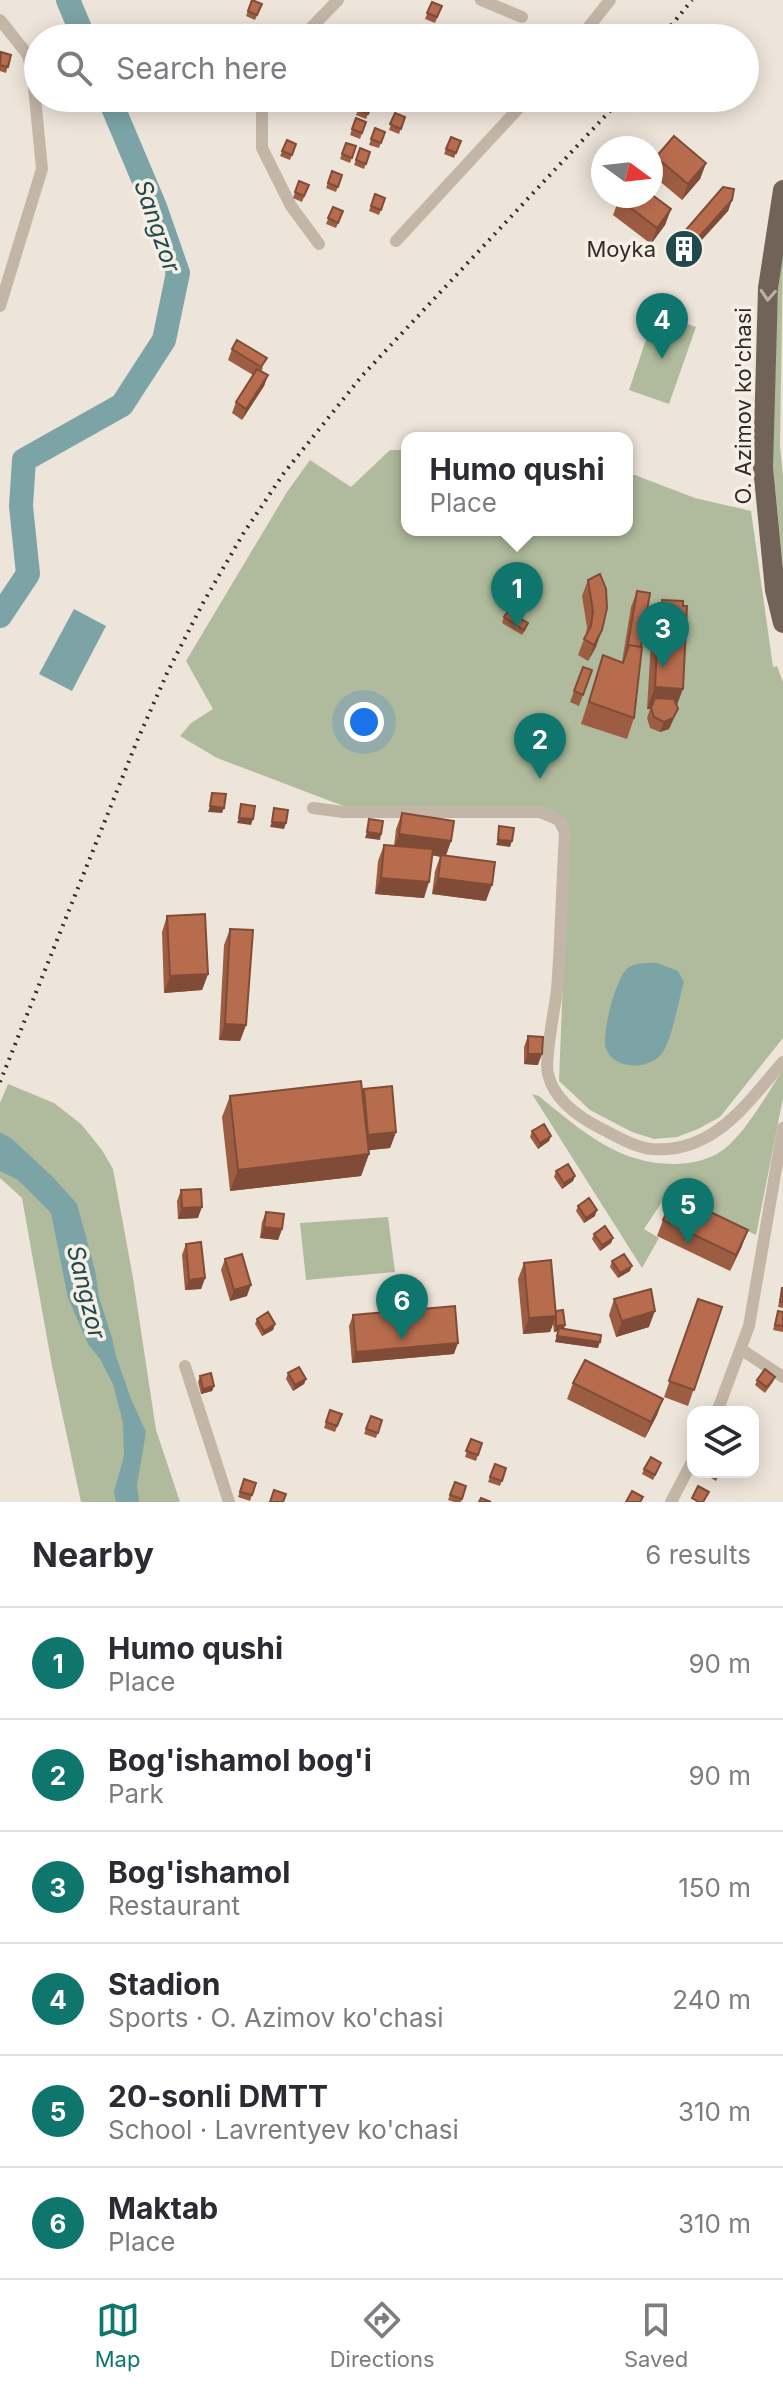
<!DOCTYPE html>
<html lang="en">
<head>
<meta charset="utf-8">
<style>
  body { margin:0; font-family:Inter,sans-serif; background:#f7f7f7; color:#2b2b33 }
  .controls { position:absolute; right:24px; bottom:24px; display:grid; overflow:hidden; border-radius:16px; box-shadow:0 4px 20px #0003 }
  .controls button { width:72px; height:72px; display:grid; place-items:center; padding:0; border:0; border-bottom:2px solid #e1e1e2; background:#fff; color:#2b2b33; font:40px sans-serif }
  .compass { position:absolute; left:591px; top:136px; width:72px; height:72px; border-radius:50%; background:#fff; box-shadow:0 4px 20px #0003; rotate:105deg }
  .you { position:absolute; left:364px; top:722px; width:28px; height:28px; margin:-20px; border:6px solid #fff; border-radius:50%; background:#1a73e8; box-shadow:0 0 0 12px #1a73e833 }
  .badge { display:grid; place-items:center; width:52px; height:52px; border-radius:50%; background:#0f766e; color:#fff; font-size:26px; font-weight:700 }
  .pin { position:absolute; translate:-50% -66px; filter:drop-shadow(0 2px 4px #0008) }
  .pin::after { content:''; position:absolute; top:42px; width:28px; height:24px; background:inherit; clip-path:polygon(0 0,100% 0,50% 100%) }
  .popup { position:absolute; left:401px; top:432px; width:232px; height:104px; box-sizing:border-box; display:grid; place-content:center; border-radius:16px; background:#fff; filter:drop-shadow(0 2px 6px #0005); font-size:26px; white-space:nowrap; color:#7c7c81 }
  .popup b { font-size:30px; color:#2b2b33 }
  .popup::after { content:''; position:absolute; left:50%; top:100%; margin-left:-16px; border:16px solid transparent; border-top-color:#fff }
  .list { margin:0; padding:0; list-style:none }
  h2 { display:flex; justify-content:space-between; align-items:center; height:104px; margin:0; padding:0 32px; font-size:34px }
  h2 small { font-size:26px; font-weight:400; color:#7c7c81 }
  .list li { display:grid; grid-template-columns:52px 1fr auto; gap:24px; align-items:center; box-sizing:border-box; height:112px; padding:0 32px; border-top:2px solid #e1e1e2 }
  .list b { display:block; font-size:30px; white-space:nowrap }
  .list p { margin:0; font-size:26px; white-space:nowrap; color:#7c7c81 }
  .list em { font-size:26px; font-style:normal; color:#7c7c81 }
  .icon { flex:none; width:44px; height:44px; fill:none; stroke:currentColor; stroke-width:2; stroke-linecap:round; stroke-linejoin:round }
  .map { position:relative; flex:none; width:783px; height:1502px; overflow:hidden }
  .search { position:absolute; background:#fff; box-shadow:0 4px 20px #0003; left:24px; right:24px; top:24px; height:88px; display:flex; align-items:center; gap:20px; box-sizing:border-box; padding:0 28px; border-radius:44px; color:#7c7c81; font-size:30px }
  .sheet { height:776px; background:#fff }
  nav { display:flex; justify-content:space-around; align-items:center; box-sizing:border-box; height:112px; border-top:2px solid #e1e1e2; background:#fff; font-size:22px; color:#7c7c81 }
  nav a { display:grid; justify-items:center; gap:4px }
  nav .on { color:#0f766e }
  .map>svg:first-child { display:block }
  .green { fill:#afbb9c }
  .water { fill:#7ca4a7 }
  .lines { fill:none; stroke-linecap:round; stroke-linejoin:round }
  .river { stroke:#7ca4a7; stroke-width:24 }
  .street { stroke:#c4b6a7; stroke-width:12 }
  .primary { stroke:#726359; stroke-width:20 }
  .rail { stroke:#322b27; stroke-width:4; stroke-dasharray:2 6; stroke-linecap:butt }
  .wall { fill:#9d5d43 }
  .shaded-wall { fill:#804c37 }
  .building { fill:#b76c4e; stroke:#804c37; stroke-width:2 }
  .oneway { stroke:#bbb0a6 }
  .labels { text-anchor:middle; stroke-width:7; stroke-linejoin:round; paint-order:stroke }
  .poi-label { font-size:22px; fill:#322b27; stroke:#f6efe5; text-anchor:end }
  .street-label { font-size:22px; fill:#322b27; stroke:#f6efe5 }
  .water-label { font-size:24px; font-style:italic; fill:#214a4e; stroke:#f6efe5 }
</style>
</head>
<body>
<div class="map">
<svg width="783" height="1502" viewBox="0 0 783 1502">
  <rect width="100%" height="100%" fill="#eee5da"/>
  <!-- green -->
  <path class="green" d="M783,251l-3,195 3,30v89l-12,-118 7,-160z
    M655,313l41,14 -27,77 -40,-14z
    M390,450h17v80h220v-58l68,26 56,13 22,156 4,-1 6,16v356l-63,79 -22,12 -21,8 -23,2 -22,-7 -42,-22 -31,-29 10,-253c-7,-14 -14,-18 -29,-20l-194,-1 -129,-49 -37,-22 11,-13 22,-14 -27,-48 101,-169 23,-32 41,27z
    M783,1070v28l-27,137 -88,-42 -24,36 15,9 -17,30 -110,-174 7,2c40,33 79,68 134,68 20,0 41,-5 56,-19 22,-21 37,-50 54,-75z
    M8,1084l46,19 27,21 21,26 11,19 20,109 23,152 24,72h-99l-29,-136 -30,-168 -22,-20v-75z
    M388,1217l7,55 -89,8 -6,-57z"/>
  <!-- water -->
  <path class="water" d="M74,609l32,17 -34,65 -33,-17z
    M657,963l21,8 6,11c-5,17 -12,56 -21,70 -12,18 -48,19 -57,-3 -5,-13 10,-73 22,-81 8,-6 19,-5 29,-5z
    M0,1132l12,7 41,38 24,27 18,66 4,27 13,41 4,18 15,43 15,33 -9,53 2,17h-23l-2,-10 10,-36 -1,-33 -10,-39 -13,-25 -12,-15 -20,-46 -17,-85 -33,-33 -18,-9z"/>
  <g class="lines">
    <!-- river -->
    <path class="river" d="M68,0l16,38
      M0,616l28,-42 -7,-68 3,-46 98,-55 42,-65 14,-67 -23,-66 -46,-109"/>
    <!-- street -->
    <path class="street" d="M481,0l41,17
      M0,20l28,35 5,22 9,92 -42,137
      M301,38l37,-38
      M580,38l30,-38
      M262,98v50l29,58 28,38
      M396,241l132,-143
      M313,808l30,4h197l19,8 6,12c-3,52 -4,105 -8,158 -2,18 -13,70 -9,84 6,26 32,44 54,55 16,8 32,18 50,20 62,5 95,-46 131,-87
      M742,1350l41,27
      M185,1366l44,136
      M717,1412l32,-86 34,-198
      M671,1502l22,-42"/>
    <!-- primary -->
    <path class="primary" d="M783,190l-15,98 -5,179 12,123 8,33"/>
    <!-- rail -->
    <path class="rail" d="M661,38l31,-38
      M0,1082l137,-341 31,-70 35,-68 40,-69 41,-61 77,-96 261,-279"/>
  </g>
  <!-- wall -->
  <path class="wall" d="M252,0l10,4 -7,16 -9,-4z
    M432,2l10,4 -7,17 -10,-4z
    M0,54l11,1 -5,18 -6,-2z
    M363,98l10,5 -7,16 -10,-4z
    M395,113l10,4 -6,17 -10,-4z
    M366,122l-6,17 -10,-4 2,-6z
    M375,128l10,4 -6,16 -10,-3z
    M451,137l10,4 -7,17 -10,-4z
    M287,140l9,4 -6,16 -10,-4z
    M346,143l10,3 -6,17 -10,-4z
    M370,152l-6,17 -10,-4 2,-5z
    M656,157l50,6 -6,16 -18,21 -31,-26z
    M332,171l10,4 -6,17 -10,-4z
    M299,181l10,4 -7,17 -9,-4z
    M375,194l10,4 -6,17 -10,-4z
    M619,199l52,10 -6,16 -14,19 -38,-29z
    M732,200l-4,11 -50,55 -10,-9 4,-11z
    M333,207l10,4 -7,17 -10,-4z
    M237,340l26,28 -2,3 7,4 -4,11 -22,34 -10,-7 4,-11 17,-27 -25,-15 4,-11z
    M600,574l-4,73 -8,14 -10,-6 8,-21 1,-7 -5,-31 6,-16z
    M637,591l4,56 -7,71 -7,21 -46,-15 22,-69 19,7 9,-55z
    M662,600l16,109 -9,20 -9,3 -10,-4 -3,-10 3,-9h-3l5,-85 7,-21h2z
    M504,617l22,12 -4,6 -20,-12z
    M583,667l9,3 -13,36 -9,-4z
    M402,813l49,28 -5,15 40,45 -54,-7 3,-23 5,-14 -8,-2 -8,43 -49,-4 3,-33 6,-16 10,1 2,-17z
    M167,916l41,58 -6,16 -38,3 -2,-61z
    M230,929l16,96 -6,16 -21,-1 5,-95z
    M528,1036l10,29 -14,-1v-17z
    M364,1089l32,43 -6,16 -21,2v4l-8,22 -131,15 -8,-74 8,-21 132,-2z
    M532,1131l19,5 -2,5 -11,8 -8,-12z
    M556,1171l19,5 -2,5 -11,8 -8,-12z
    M181,1190l17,28 -20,1 -1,-18z
    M578,1206l17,10 -11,7 -8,-12z
    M266,1212l16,17 -4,11 -18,-2 2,-16z
    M663,1220l79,26 -12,25 -73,-35z
    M594,1234l19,4 -2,5 -11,8 -8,-12z
    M186,1244l19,34 -4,11 -16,1 -3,-35z
    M225,1259l22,37 -17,5 -9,-31z
    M612,1261l18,10 -12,7 -8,-11z
    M524,1263l41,62 -1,4 34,19 -43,-6 3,-11 -4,1 -1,-8 -3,8 -27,2 -5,-55z
    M782,1288h1v20l-5,-1z
    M614,1299l35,28 -33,10 -7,-22z
    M698,1299l24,8 -34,99 -24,-9z
    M778,1311l5,1v20l-10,-2z
    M353,1315l101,39 -102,9 -3,-37z
    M257,1319l18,5 -2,6 -11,6 -7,-12z
    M288,1373l18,6 -2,5 -11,7 -7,-12z
    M200,1376l14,10 -2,5 -11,3 -3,-12z
    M775,1377l-2,5 -8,11 -10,-8 2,-5z
    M573,1383l90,16 -6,16 -12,23 -78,-39z
    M330,1410l12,4 -7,18 -11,-4z
    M371,1416l11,4 -6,18 -12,-4z
    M471,1439l7,16 -2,6 -11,-4z
    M661,1463l-8,17 -11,-6 2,-5z
    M495,1464l11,4 -6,18 -12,-4z
    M707,1472h14l-5,9 -10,-6z
    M244,1479l12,4 -6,18 -12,-4z
    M455,1482l11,4 -5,16h-7l-6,-2z"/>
  <!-- shaded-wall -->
  <path class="shaded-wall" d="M706,163l-6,16 -18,21 6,-16z
    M732,200l-4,11 -50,55 4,-10z
    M671,209l-6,16 -14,19 6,-16z
    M268,375l-4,11 -22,34 4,-11z
    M602,630l-6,17 -8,14 6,-16z
    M655,687l28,2 -8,21 -28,-1z
    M678,709l-9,20 -9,3 4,-10z
    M210,806l14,2 -2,5 -14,-1z
    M239,818l14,1 -2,6 -14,-2z
    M272,822l14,1 -2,6 -14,-2z
    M367,832l14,2 -1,6 -15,-2z
    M399,834l52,7 -6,16 -52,-7z
    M498,840l14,1 -2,6 -14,-2z
    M381,878l48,4 -5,16 -49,-4z
    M438,878l54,7 -6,16 -54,-7z
    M208,974l-6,16 -38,3 6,-17z
    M225,1024l21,1 -6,16 -21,-1z
    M528,1054h14l-4,11 -14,-1z
    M396,1132l-6,16 -28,3 6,-16z
    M551,1136l-2,5 -11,8 2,-6z
    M369,1154l-8,22 -131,15 8,-21z
    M575,1176l-2,5 -11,8 2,-6z
    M202,1207l-4,11 -20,1 4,-11z
    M597,1210l-2,6 -11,7 2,-5z
    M264,1227l18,2 -4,11 -18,-2z
    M748,1230l-6,16 -12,25 6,-16z
    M613,1238l-2,5 -11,8 2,-6z
    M632,1266l-2,5 -12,7 2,-5z
    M205,1278l-4,11 -16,1 4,-10z
    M251,1285l-4,11 -17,5 4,-11z
    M655,1311l-6,16 -33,10 6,-16z
    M556,1316l-6,16 -27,2 6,-16z
    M275,1324l-2,6 -11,6 2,-5z
    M565,1325l-2,5 -9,2 2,-6z
    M557,1336l43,6 -2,6 -43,-6z
    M458,1343l-4,11 -102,9 4,-11z
    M306,1379l-2,5 -11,7 2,-6z
    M214,1386l-2,5 -11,3 2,-5z
    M663,1399l-6,16 -12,23 6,-16z"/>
  <!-- building -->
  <path class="building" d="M252,0l10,4 -5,11 -9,-4z
    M432,2l10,4 -5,11 -10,-4z
    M244,31l10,4 -1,3h-12z
    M1,52l10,3 -3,12 -8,-2z
    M363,98l10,5 -5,11 -10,-4z
    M395,113l10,4 -4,12 -11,-5z
    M356,118l10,4 -4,11 -10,-4z
    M375,128l10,4 -4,11 -10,-4z
    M674,136l32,27 -18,21 -32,-27z
    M451,137l10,4 -5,12 -10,-4z
    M287,140l9,4 -4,11 -10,-4z
    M346,143l10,3 -4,12 -10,-4z
    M360,148l10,4 -4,12 -10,-4z
    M332,171l10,4 -4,12 -10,-4z
    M299,181l10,4 -5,11 -9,-4z
    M723,187l11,2 -2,11 -50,56 -10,-10z
    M375,194l10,4 -4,12 -10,-4z
    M651,194l20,15 -14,19 -38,-29 2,-3h30z
    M333,207l10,4 -5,12 -10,-5z
    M237,340l30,18 -6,9 -29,-18z
    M257,369l11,6 -22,34 -10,-7z
    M600,574l6,15 1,19 -5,22 -8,15 -10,-6 7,-13 2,-15 -5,-31z
    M637,591l13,2 -9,54 -12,-2 -2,5z
    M662,600l21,1v5h4l-4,83 -28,-2 4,-84h3z
    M508,611l20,12 -4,7 -20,-13z
    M629,645l13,2 -8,71 -45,-16 14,-47 20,8z
    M583,667l9,3 -9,25 -9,-4z
    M655,698l19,1 4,10 -5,9 -9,4 -10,-5 -3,-9z
    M212,793l14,1 -2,14 -14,-2z
    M241,804l14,2 -2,13 -14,-1z
    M274,808l14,2 -2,13 -14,-1z
    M402,813l52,8 -3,20 -52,-7z
    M369,819l14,2 -2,13 -14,-2z
    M499,826l15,2 -2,13 -14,-1z
    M384,845l49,4 -4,33 -48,-4z
    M441,855l54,7 -3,23 -54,-7z
    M205,914l3,60 -38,2 -3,-60z
    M230,929l23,1 -7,95 -21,-1z
    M528,1036l15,1 -1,17h-14z
    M361,1081l8,73 -131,16 -8,-74z
    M392,1086l4,46 -28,3 -4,-46z
    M544,1124l7,12 -11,7 -8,-12z
    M568,1164l7,12 -11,7 -8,-12z
    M201,1189l1,18 -20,1 -1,-18z
    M675,1195l73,35 -12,25 -73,-35z
    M589,1198l8,12 -11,8 -8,-12z
    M266,1212l18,2 -2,15 -18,-2z
    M605,1226l8,12 -11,7 -8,-11z
    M201,1242l4,36 -16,2 -3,-36z
    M242,1254l9,31 -17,5 -9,-31z
    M624,1254l8,12 -12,7 -8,-12z
    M551,1260l5,56 -27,2 -5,-55z
    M782,1288h1v14h-3z
    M651,1289l4,22 -33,10 -8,-22z
    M698,1299l24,8 -28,83 -25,-9z
    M455,1306l3,37 -102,9 -3,-37z
    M563,1310l2,15 -9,1v-15z
    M778,1311l5,1v14l-8,-1z
    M268,1312l7,12 -11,7 -7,-12z
    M559,1328l42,7 -1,7 -43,-6z
    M585,1360l78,39 -12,23 -78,-39z
    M299,1367l7,12 -11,6 -7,-12z
    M765,1369l10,8 -8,10 -10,-7z
    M211,1373l3,13 -11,3 -3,-13z
    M330,1410l12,4 -5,12 -11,-4z
    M371,1416l11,4 -4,13 -12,-4z
    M471,1439l11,4 -4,12 -12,-4z
    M651,1457l10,6 -6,12 -11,-6z
    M495,1464l11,4 -4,13 -12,-4z
    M244,1479l12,4 -4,12 -12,-3z
    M455,1482l11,4 -4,13 -12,-4z
    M698,1486l11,6 -6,10h-4l-7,-4z
    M274,1490l12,4 -3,8h-13z
    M632,1491l11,6 -3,5h-14z
    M481,1498l10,4h-12z"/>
  <!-- one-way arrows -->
  <defs><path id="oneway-chevron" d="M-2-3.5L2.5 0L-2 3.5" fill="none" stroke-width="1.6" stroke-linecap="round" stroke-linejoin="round" transform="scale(2)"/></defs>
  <use class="oneway" href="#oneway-chevron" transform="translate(768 295) rotate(94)"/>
  <!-- icons -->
  <defs>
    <g id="building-disc" transform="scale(2)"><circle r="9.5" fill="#214a4e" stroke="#f6efe5"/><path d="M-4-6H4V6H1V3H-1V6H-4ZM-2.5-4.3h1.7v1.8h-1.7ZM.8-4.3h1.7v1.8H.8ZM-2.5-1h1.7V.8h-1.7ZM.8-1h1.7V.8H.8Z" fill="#fff"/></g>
  </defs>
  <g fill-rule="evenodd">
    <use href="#building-disc" x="684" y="249"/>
  </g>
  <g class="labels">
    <!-- poi labels -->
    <g class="poi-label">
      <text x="656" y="257">Moyka</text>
    </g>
    <!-- street labels -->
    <g class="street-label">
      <text transform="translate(743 406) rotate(-90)" y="8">O. Azimov ko'chasi</text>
    </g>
    <!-- water labels -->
    <g class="water-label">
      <text transform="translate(157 226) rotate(71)" y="8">Sangzor</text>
      <text transform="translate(86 1292) rotate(76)" y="8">Sangzor</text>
    </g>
  </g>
</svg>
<div class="controls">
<button><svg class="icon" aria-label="layers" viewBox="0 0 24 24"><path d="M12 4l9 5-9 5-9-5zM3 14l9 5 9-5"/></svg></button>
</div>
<svg class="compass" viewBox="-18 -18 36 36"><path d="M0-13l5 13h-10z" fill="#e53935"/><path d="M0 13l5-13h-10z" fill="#7c7c81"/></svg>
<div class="you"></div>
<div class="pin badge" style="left:517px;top:628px">1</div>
<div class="popup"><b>Humo qushi</b>Place</div>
<div class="pin badge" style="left:540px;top:779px">2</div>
<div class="pin badge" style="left:663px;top:668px">3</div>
<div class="pin badge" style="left:662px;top:359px">4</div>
<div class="pin badge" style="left:688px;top:1244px">5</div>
<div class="pin badge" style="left:402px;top:1340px">6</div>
<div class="search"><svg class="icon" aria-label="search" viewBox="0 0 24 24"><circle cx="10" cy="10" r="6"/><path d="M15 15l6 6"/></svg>Search here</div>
</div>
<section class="sheet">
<h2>Nearby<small>6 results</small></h2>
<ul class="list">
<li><span class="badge">1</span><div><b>Humo qushi</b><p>Place</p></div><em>90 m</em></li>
<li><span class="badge">2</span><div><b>Bog'ishamol bog'i</b><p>Park</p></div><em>90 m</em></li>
<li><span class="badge">3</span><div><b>Bog'ishamol</b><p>Restaurant</p></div><em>150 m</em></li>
<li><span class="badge">4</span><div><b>Stadion</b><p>Sports · O. Azimov ko'chasi</p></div><em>240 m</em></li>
<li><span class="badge">5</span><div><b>20-sonli DMTT</b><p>School · Lavrentyev ko'chasi</p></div><em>310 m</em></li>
<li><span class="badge">6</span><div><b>Maktab</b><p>Place</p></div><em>310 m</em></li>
</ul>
</section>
<nav>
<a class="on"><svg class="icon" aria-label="map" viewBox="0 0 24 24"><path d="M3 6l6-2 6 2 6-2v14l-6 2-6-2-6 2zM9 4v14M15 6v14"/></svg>Map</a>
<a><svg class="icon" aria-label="directions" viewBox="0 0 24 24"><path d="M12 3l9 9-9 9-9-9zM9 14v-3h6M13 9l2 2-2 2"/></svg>Directions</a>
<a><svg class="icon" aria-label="saved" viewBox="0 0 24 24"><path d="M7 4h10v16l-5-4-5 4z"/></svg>Saved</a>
</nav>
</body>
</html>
